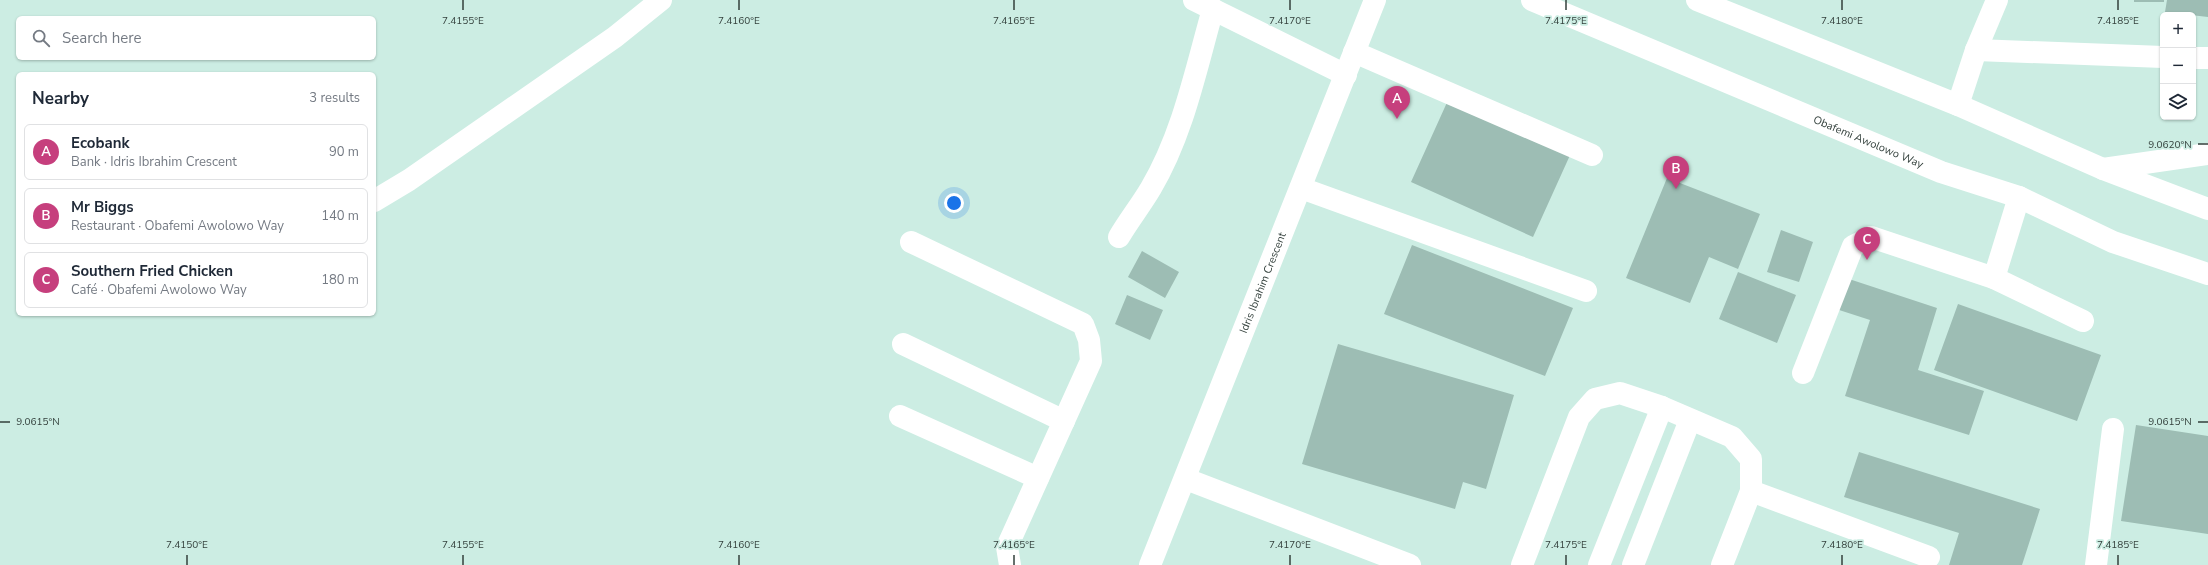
<!DOCTYPE html>
<html lang="en">
<head>
<meta charset="utf-8">
<style>
  body { margin:0; font-family:"Nunito Sans",sans-serif; background:#f2f2f3; color:#1f2937 }
  .controls { position:absolute; right:12px; top:12px; display:grid; overflow:hidden; border-radius:6px; box-shadow:0 1px 3px #0004 }
  .controls button { width:36px; height:36px; display:grid; place-items:center; padding:0; border:0; border-bottom:1px solid #e0e1e3; background:#fff; color:#1f2937; font:20px sans-serif }
  .you { position:absolute; left:954px; top:203px; width:14px; height:14px; margin:-10px; border:3px solid #fff; border-radius:50%; background:#1a73e8; box-shadow:0 0 0 6px #1a73e833 }
  .badge { display:grid; place-items:center; width:26px; height:26px; border-radius:50%; background:#c63f7d; color:#fff; font-size:13px; font-weight:700 }
  .pin { position:absolute; translate:-50% -33px; filter:drop-shadow(0 1px 2px #0008) }
  .pin::after { content:''; position:absolute; top:21px; width:14px; height:12px; background:inherit; clip-path:polygon(0 0,100% 0,50% 100%) }
  .list { margin:0; padding:0; list-style:none }
  h2 { display:flex; justify-content:space-between; align-items:center; height:52px; margin:0; padding:0 16px; font-size:17px }
  h2 small { font-size:13px; font-weight:400; color:#747a83 }
  .list li { display:grid; grid-template-columns:26px 1fr auto; gap:12px; align-items:center; box-sizing:border-box; height:56px; margin:0 8px 8px; padding:0 8px; border:1px solid #e0e1e3; border-radius:6px }
  .list b { display:block; font-size:15px; white-space:nowrap }
  .list p { margin:0; font-size:13px; white-space:nowrap; color:#747a83 }
  .list em { font-size:13px; font-style:normal; color:#747a83 }
  .icon { flex:none; width:22px; height:22px; fill:none; stroke:currentColor; stroke-width:2; stroke-linecap:round; stroke-linejoin:round }
  .map { position:relative; flex:none; width:2208px; height:565px; overflow:hidden }
  .search { position:absolute; background:#fff; box-shadow:0 1px 3px #0004; left:16px; top:16px; width:360px; height:44px; display:flex; align-items:center; gap:10px; box-sizing:border-box; padding:0 14px; border-radius:6px; color:#747a83; font-size:15px }
  .panel { position:absolute; background:#fff; box-shadow:0 1px 3px #0004; left:16px; top:72px; width:360px; height:244px; border-radius:6px }
  .map>svg:first-child { display:block }
  .building { fill:#9dbdb4 }
  .lines { fill:none; stroke-linecap:round; stroke-linejoin:round }
  .minor { stroke:#fff; stroke-width:22 }
  .major { stroke:#fff; stroke-width:22 }
  .ticks { fill:none; stroke:#33403c; stroke-width:1.5 }
  .labels { text-anchor:middle; stroke-width:3.5; stroke-linejoin:round; paint-order:stroke }
  .street-label { font-size:11px; fill:#33403c; stroke:#ccede3 }
  .ticks-label { font-size:10px; text-anchor:middle; fill:#33403c; stroke:#ccede3; stroke-width:3.5; stroke-linejoin:round; paint-order:stroke }
</style>
</head>
<body>
<div class="map">
<svg width="2208" height="565" viewBox="0 0 2208 565">
  <rect width="100%" height="100%" fill="#ccede3"/>
  <!-- building -->
  <path class="building" d="M2134,0h30v2h-30z
    M2167,0h41v17l-43,-5z
    M1449,98l122,55 -38,84 -122,-55z
    M1667,178l93,36 -22,55 -29,-12 -19,46 -64,-25z
    M1781,230l32,12 -14,40 -32,-10z
    M1412,245l161,63 -28,68 -161,-62z
    M1142,251l37,21 -14,26 -37,-21z
    M1738,272l58,23 -19,48 -58,-24z
    M1846,278l91,30 -19,62 66,21 -15,44 -124,-39 25,-76 -34,-11z
    M1127,295l36,15 -13,30 -35,-16z
    M1958,304l143,51 -24,66 -143,-51z
    M1338,344l176,51 -28,94 -23,-7 -8,27 -153,-45z
    M2136,425l72,11v98l-87,-13z
    M1859,452l181,57 -18,56h-73l10,-32 -115,-36z"/>
  <g class="lines">
    <!-- minor -->
    <g class="minor">
      <path d="M1194,0l152,75"/>
      <path d="M1976,50l187,7"/>
      <path d="M1354,52l238,103"/>
      <path d="M2193,58h15"/>
      <path d="M1958,105l18,-55 21,-50"/>
      <path d="M2103,169l105,-15"/>
      <path d="M1301,188l285,103"/>
      <path d="M374,201l35,-21 206,-143 46,-37"/>
      <path d="M1119,237c10,-17 22,-32 32,-49 32,-54 45,-119 62,-179"/>
      <path d="M911,242l172,82 6,16 2,21 -84,186 3,18"/>
      <path d="M1994,278l89,43"/>
      <path d="M903,344l161,77"/>
      <path d="M1803,373l50,-127 18,-9 123,41 25,-81"/>
      <path d="M900,416l138,62"/>
      <path d="M1186,479l224,86"/>
      <path d="M1751,491l178,66"/>
      <path id="s1" d="M1150,565l225,-565"/>
      <path d="M1522,565l57,-148 16,-18 25,-6 42,14 70,30 19,22v32l-29,74"/>
      <path d="M1599,565l63,-158"/>
      <path d="M1633,565l57,-145"/>
      <path d="M2096,565l17,-136"/>
    </g>
    <!-- major -->
    <g class="major">
      <path id="s2" d="M1532,0l409,172 78,25 94,45 95,32"/>
      <path d="M1697,0l261,105 145,64 105,40"/>
    </g>
  </g>
  <!-- ticks -->
  <path class="ticks" d="M463,0v10M739,0v10M1014,0v10M1290,0v10M1566,0v10M1842,0v10M2118,0v10M2198,144h10M0,422h10M2198,422h10M187,555v10M463,555v10M739,555v10M1014,555v10M1290,555v10M1566,555v10M1842,555v10M2118,555v10"/>
  <g class="labels">
    <!-- street labels -->
    <g class="street-label">
      <text dy="4" stroke="none"><textPath href="#s2" startOffset="365">Obafemi Awolowo Way</textPath></text>
      <text dy="4" stroke="none"><textPath href="#s1" startOffset="304">Idris Ibrahim Crescent</textPath></text>
    </g>
  </g>
  <g class="ticks-label">
    <text x="463" y="24">7.4155°E</text>
    <text x="739" y="24">7.4160°E</text>
    <text x="1014" y="24">7.4165°E</text>
    <text x="1290" y="24">7.4170°E</text>
    <text x="1566" y="24">7.4175°E</text>
    <text x="1842" y="24">7.4180°E</text>
    <text x="2118" y="24">7.4185°E</text>
    <text x="2170" y="148">9.0620°N</text>
    <text x="38" y="425">9.0615°N</text>
    <text x="2170" y="425">9.0615°N</text>
    <text x="187" y="548">7.4150°E</text>
    <text x="463" y="548">7.4155°E</text>
    <text x="739" y="548">7.4160°E</text>
    <text x="1014" y="548">7.4165°E</text>
    <text x="1290" y="548">7.4170°E</text>
    <text x="1566" y="548">7.4175°E</text>
    <text x="1842" y="548">7.4180°E</text>
    <text x="2118" y="548">7.4185°E</text>
  </g>
</svg>
<div class="controls">
<button>+</button>
<button>−</button>
<button><svg class="icon" aria-label="layers" viewBox="0 0 24 24"><path d="M12 4l9 5-9 5-9-5zM3 14l9 5 9-5"/></svg></button>
</div>
<div class="you"></div>
<div class="pin badge" style="left:1397px;top:119px">A</div>
<div class="pin badge" style="left:1676px;top:189px">B</div>
<div class="pin badge" style="left:1867px;top:260px">C</div>
<div class="search"><svg class="icon" aria-label="search" viewBox="0 0 24 24"><circle cx="10" cy="10" r="6"/><path d="M15 15l6 6"/></svg>Search here</div>
<section class="panel">
<h2>Nearby<small>3 results</small></h2>
<ul class="list">
<li><span class="badge">A</span><div><b>Ecobank</b><p>Bank · Idris Ibrahim Crescent</p></div><em>90 m</em></li>
<li><span class="badge">B</span><div><b>Mr Biggs</b><p>Restaurant · Obafemi Awolowo Way</p></div><em>140 m</em></li>
<li><span class="badge">C</span><div><b>Southern Fried Chicken</b><p>Café · Obafemi Awolowo Way</p></div><em>180 m</em></li>
</ul>
</section>
</div>
</body>
</html>
